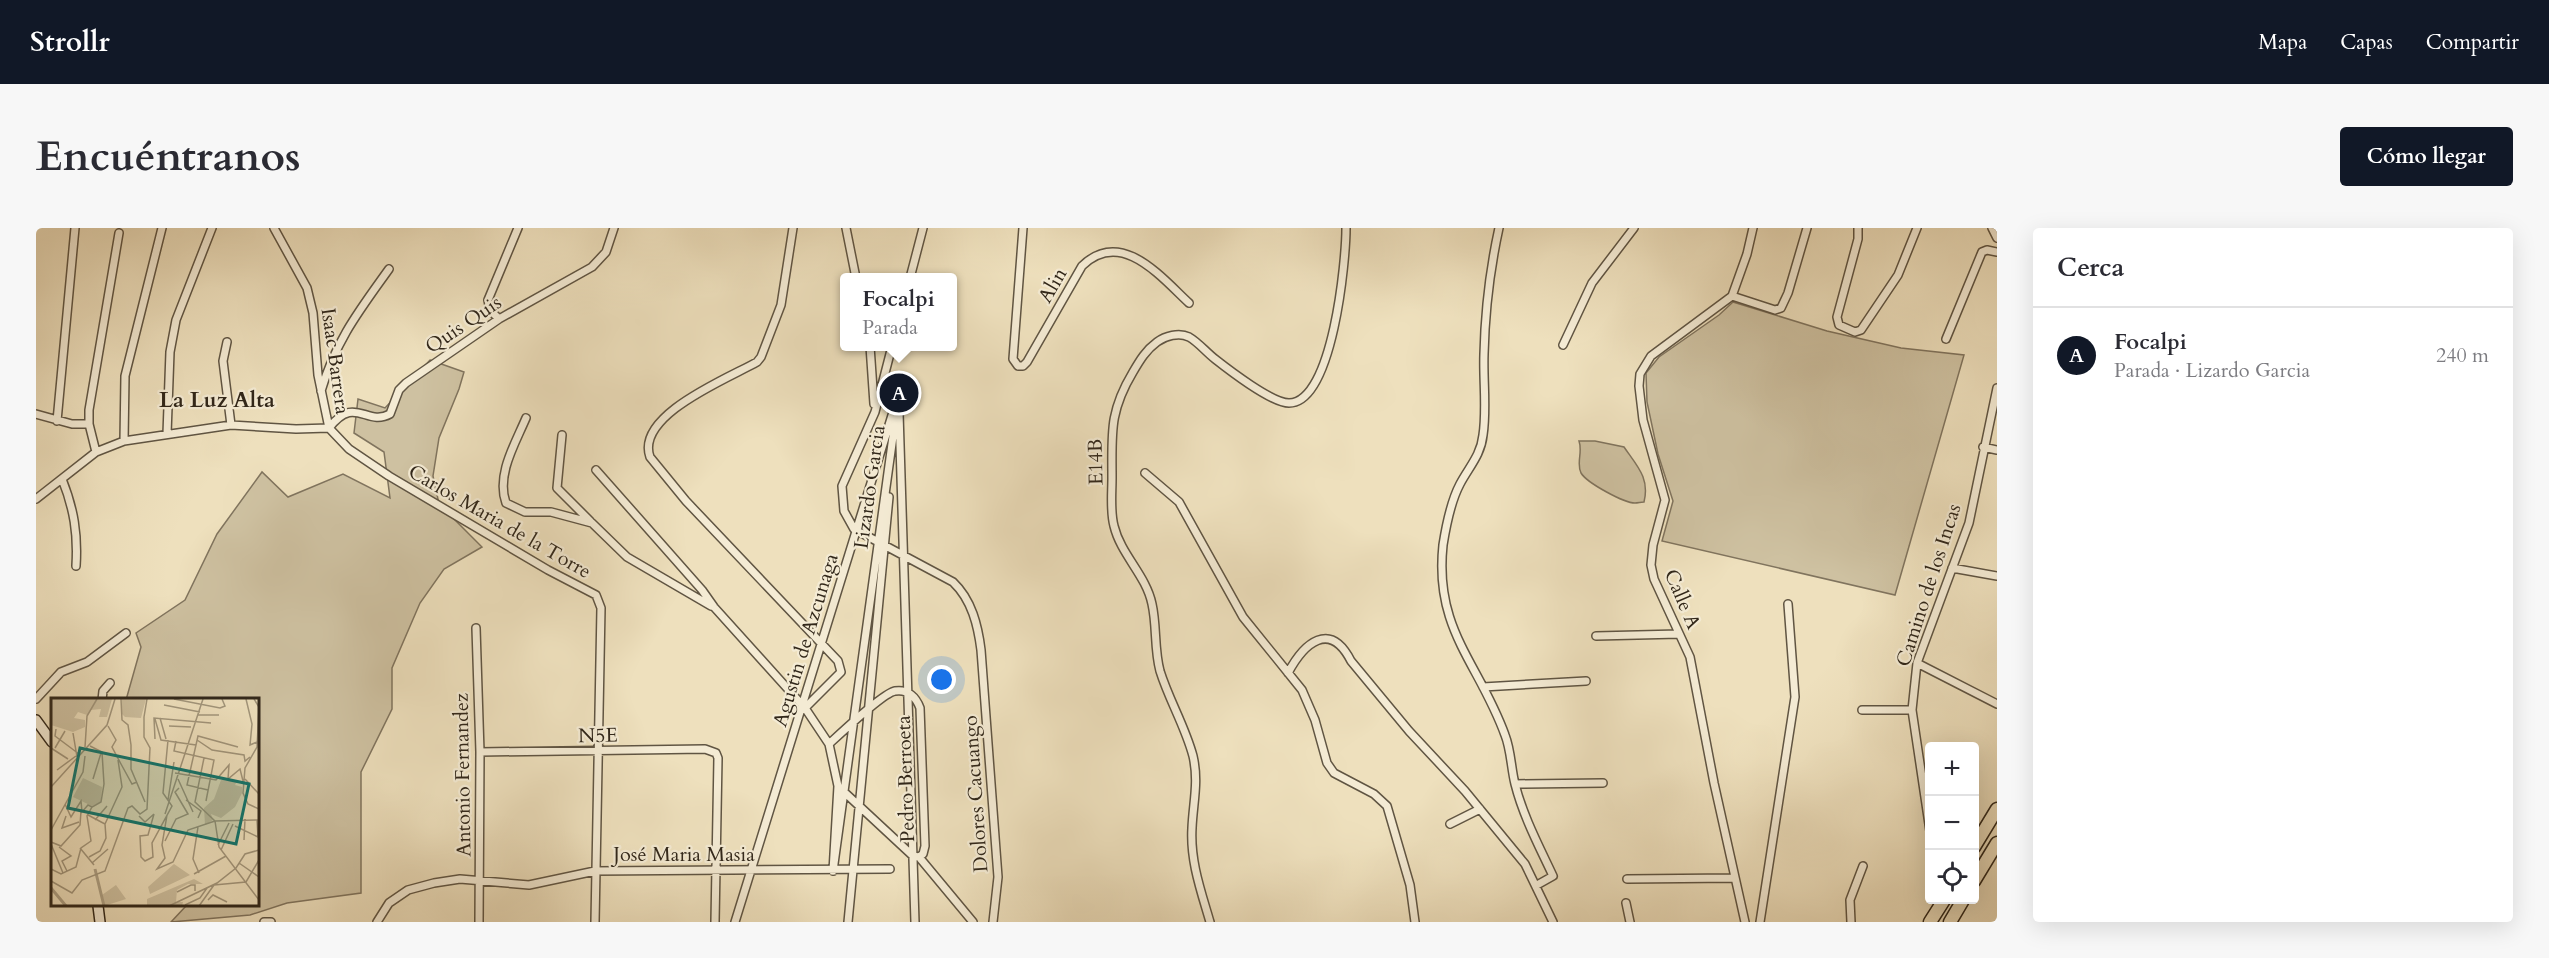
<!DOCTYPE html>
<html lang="es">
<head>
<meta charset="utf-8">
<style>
  body { margin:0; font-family:Cardo,serif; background:#f7f7f7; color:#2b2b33 }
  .controls { position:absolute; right:18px; bottom:18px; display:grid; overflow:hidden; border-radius:6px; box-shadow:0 6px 24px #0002 }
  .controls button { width:54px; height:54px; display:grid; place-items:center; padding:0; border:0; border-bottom:2px solid #e1e1e2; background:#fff; color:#2b2b33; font:30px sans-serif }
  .you { position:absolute; left:906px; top:452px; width:21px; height:21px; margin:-15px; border:4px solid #fff; border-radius:50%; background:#1a73e8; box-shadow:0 0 0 9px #1a73e833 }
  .badge { display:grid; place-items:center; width:39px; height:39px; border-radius:50%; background:#111827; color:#fff; font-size:20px; font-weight:700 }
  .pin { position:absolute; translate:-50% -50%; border:3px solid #fff; box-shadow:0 2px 6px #0006 }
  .popup { position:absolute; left:804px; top:45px; width:117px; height:78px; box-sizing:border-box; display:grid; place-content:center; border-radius:6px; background:#fff; filter:drop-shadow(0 2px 4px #0005); font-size:20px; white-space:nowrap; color:#7c7c81 }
  .popup b { font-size:22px; color:#2b2b33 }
  .popup::after { content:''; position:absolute; left:50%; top:100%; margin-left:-12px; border:12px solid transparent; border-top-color:#fff }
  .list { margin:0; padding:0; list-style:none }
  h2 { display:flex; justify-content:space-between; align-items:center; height:78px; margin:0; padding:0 24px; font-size:26px }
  h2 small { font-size:20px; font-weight:400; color:#7c7c81 }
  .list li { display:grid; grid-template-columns:39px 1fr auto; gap:18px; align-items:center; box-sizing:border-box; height:96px; padding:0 24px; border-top:2px solid #e1e1e2 }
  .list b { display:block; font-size:22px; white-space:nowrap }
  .list p { margin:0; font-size:20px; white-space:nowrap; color:#7c7c81 }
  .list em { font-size:20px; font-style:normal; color:#7c7c81 }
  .icon { flex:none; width:33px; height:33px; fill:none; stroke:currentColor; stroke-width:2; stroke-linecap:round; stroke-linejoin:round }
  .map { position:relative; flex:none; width:1961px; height:694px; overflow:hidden; border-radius:6px }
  header { display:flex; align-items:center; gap:36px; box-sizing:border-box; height:84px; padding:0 30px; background:#111827; color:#fff }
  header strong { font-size:28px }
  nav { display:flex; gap:33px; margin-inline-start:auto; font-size:21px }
  .intro { display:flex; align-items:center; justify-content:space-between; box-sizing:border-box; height:144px; padding:0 36px }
  h1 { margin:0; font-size:42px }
  .button { padding:15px 27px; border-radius:6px; background:#111827; color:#fff; font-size:21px; font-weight:700 }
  main { display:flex; gap:36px; padding:0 36px }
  aside { flex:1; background:#fff; border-radius:6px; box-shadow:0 6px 24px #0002 }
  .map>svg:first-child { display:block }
  .green { fill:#cec1a1; stroke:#80745e; stroke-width:1.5 }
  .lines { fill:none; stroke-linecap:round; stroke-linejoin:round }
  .street-casing { stroke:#605543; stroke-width:10 }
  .secondary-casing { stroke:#31271a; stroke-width:12 }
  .highway-casing { stroke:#31271a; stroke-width:15 }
  .street { stroke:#f4ebd4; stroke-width:7 }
  .secondary { stroke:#f4ebd4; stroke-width:9 }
  .highway { stroke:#eee0bd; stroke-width:12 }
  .labels { text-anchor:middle; stroke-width:4.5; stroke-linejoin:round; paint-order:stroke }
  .street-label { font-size:20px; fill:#31271a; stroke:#f4ebd4 }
  .quarter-label { font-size:22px; font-weight:bold; fill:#31271a; stroke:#f4ebd4 }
  .inset-river { fill:none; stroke:#aea186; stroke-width:3 }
  .inset-road { fill:none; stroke:#a2967c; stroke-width:1.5 }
  .view { fill:#0f766e; fill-opacity:0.15; stroke:#0f766e; stroke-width:3 }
  .inset-edge { fill:none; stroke:#31271a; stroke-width:3 }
</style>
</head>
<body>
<header>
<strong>Strollr</strong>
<nav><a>Mapa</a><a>Capas</a><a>Compartir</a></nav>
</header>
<div class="intro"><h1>Encuéntranos</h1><a class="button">Cómo llegar</a></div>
<main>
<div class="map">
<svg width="1961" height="694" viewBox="0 0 1961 694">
  <rect width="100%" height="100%" fill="#eee0bd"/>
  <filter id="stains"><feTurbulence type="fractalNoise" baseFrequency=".00333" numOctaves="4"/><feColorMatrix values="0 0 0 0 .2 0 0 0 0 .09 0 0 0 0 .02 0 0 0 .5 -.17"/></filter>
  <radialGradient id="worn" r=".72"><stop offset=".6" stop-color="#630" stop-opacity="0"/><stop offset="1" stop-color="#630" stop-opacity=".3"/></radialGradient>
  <!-- green -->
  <path class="green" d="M1697,74l94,29 74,17 63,7 -69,240 -233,-54 11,-40 -15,-47 -11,-52 -1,-29 13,-16 60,-42z
    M394,132l34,12 -5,17 -20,49 -6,38 6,28 43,43 -38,22 -24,34 -28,65v41l-31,63v121l-74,10 -37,12 -79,7 15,-16h72v-206h-132l15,-53 -5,-14 49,-33 32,-66 45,-62 26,25 55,-23 47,24 -6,-46 -30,-19 4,-34 27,9z
    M1543,213h16l29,6c13,19 26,31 20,55 -3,0 -6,1 -9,1 -11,0 -48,-20 -54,-30 -5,-10 2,-21 -2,-32z"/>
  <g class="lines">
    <!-- street casing -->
    <g class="street-casing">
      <path id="street" d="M238,0l33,60 6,25 5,62 11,53 20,21 40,27 159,94 48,25 5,13 -6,314
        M757,0l-12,77 -20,52 -4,5c-28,16 -122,53 -107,95l36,44 152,160 3,11 -36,36
        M810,0l10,50
        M987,0l-10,131 5,7h5l4,-4 55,-96c39,-38 78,10 107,37
        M1463,0c-9,41 -14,84 -15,126 -1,27 3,55 -1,81 -2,20 -14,32 -23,49 -9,17 -14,42 -17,61 -9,85 36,118 62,190 6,15 6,33 10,49 8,32 24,62 38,92l-16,9
        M1822,0v11l-21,78 2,8 16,7 6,-2 37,-55 19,-47
        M1956,0l5,10
        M874,50l13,-50
        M1696,68l43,14 6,-2 7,-15 19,-65
        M463,91l-9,-9 -2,-10 30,-72
        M1910,111l36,-87 5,-2 10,2
        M191,114l-4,19 8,64
        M1527,117l29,-62 42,-55
        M834,118l4,58
        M856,118l-17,66 -33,74 2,25 10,18 99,53c19,18 25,44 28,68l17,227 -5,45
        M285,163c15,-51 38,-80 68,-122
        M863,185l16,509
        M0,186l36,10h17
        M490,190c-11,26 -30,57 -20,85l19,9h26l41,11 35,34 84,49
        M21,193l18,-193
        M293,200c26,-34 37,-1 61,-14l9,-24 7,-7 93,-64 93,-52 14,-15 8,-24
        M131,206l3,-82 6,-32 36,-92
        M526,207l-5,53 33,33
        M88,213l1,-65 37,-148
        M1947,219l14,3
        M60,224l-7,-28v-14l30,-177
        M560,242l106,120 12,17 91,101 24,36 9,42 -5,85 66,-478
        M1109,245l34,29 64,115 59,73 13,30 12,43 7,10 40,21 13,12 23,79 5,37
        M26,251c12,30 16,55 14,87
        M0,271l60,-47 28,-11 107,-16 65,4 33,-1
        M1916,340l45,8
        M440,400l4,124 -1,170
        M1560,408l83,-2
        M1881,435l80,41
        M1252,445c16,-30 42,-53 63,-12l58,70 56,60 60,73 28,58
        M1447,459l103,-6
        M0,471l25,-27 26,-10 39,-29
        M66,472l1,-9 7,-8
        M1826,482h50
        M793,516c12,-11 54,-51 66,-53 13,-2 21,6 25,17l5,138 -2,8 -4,3 -6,-1 -71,-66
        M444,524l225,-3 11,4 2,5 -3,164
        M1479,556l88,-1
        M1414,596l30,-15
        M1894,603l-18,-121 5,-47 52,-140 28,-135
        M883,629l54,65
        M1591,651l108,-1
        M1590,675l4,19
        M228,694h7
        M341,694l12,-19 19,-13 26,-7 26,-4 69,6 66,-14 295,-2
        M699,694l158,-510
        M812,694l41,-425
        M1174,694c-9,-31 -20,-61 -18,-94 1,-25 7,-46 1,-72 -8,-30 -24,-56 -33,-85 -6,-22 -3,-45 -8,-67 -6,-29 -31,-49 -38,-78 -4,-15 -2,-32 -2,-48 0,-45 -3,-66 21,-106 7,-12 13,-22 24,-30 8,-6 22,-10 32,-5 9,5 17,15 26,22 14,11 57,44 74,44 44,0 57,-143 57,-175
        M1709,694l-31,-139 -24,-126 -36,-78 -3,-14 2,-20 12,-45 -22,-80 -4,-34 1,-12 11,-18 81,-60 15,-42 6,-26
        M1724,694l35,-225 -7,-93
        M1815,694l-1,-22 13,-34"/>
    </g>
    <!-- secondary casing -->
    <g class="secondary-casing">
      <path id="secondary" d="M0,492l16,22
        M62,678l2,16"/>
    </g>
    <!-- highway casing -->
    <g class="highway-casing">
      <path id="highway" d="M1938,619l23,-38
        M1938,653l23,-38
        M1894,694l14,-22
        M1914,694l13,-22"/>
    </g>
    <!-- street -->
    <use href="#street" class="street"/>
    <!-- secondary -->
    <use href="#secondary" class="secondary"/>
    <!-- highway -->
    <use href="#highway" class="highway"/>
  </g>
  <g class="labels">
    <!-- street labels -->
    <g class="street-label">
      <text transform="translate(1016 57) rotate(-60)" y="7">Alin</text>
      <text transform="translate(427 96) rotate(-34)" y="7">Quis Quis</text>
      <text transform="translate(300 133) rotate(82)" y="7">Isaac Barrera</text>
      <text transform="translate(1059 234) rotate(-91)" y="7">E14B</text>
      <text transform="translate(833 259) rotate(-82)" y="7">Lizardo Garcia</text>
      <text transform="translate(464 293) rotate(30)" y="7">Carlos Maria de la Torre</text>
      <text transform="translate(1892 357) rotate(-72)" y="7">Camino de los Incas</text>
      <text transform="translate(1647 371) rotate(67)" y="7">Calle A</text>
      <text transform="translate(769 412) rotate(-73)" y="7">Agustin de Azcunaga</text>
      <text transform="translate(562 507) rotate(-1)" y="7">N5E</text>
      <text transform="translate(426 547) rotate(-91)" y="7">Antonio Fernandez</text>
      <text transform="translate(869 551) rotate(-92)" y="7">Pedro Berroeta</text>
      <text transform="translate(939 566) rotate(-94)" y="7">Dolores Cacuango</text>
      <text x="648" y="633">José Maria Masia</text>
    </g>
    <!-- quarter labels -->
    <g class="quarter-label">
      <text x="181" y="179">La Luz Alta</text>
    </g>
  </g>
  <!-- overview -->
  <g transform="translate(15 470)">
    <rect width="208" height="208" fill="#eee0bd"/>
    <path d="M0,1h61l-5,18h-8l2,-8 -10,1 -4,5 -9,-3 -4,6 11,2v7l-12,5 -22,-7zM71,1h24l-5,19 -16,-1 -4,-4zM32,80l19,9 -1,15 -9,4 -19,-9zM170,82l16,1 -2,4 7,2v6l-7,14 -14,11 -10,-4 2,6 -8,5 -1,-17 10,-9zM123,166l16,11 -40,19 -2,-7zM143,181l9,5h-15l-11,6 -1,12h7l-1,4h-35v-7zM65,187l10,14 -22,7 -2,-11z" fill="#cec1a1"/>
    <path class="inset-river" d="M44,171l9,37M0,190l15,18"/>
    <path class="inset-road" d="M70,1l1,21 6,5 3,20v24l14,33M123,1l46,9 5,-2 -3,-7M195,1l6,25 -2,21 7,-3M203,1l5,8 -2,40 -12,21 -2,25 5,11 11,5M113,7l36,7M147,17h21M109,20l6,21M104,21l6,21 35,5M57,28l8,14 -4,7 9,17 11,20 5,-2M118,28l22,1M5,31l-1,7 24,18M22,35l4,24M104,41l-1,-21 57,5M146,42l15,10 32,5 1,6 5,-4M125,43l-2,10 40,9 -8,41M34,49l2,-31 10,-17M0,50l17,11M4,50l10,-17M153,60l-9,44 20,19M6,72l19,-14M124,75l41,7 13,-15 -1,14 12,-10 3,12M42,81l8,-26M127,81l15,33M194,81l14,15M0,89l56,-62 8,-26M157,92l-21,-5 11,-49 40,11M117,102l6,-38M135,102l15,11 -3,7M14,106l6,13 10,-16 1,11 6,-7 4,2M103,116l-6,21 -8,1 1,21 4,4 8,-4 -1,-14 20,-37 -9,-13 5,-53M114,116l38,-115M37,117l17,9 1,14 -6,13 -11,6M116,117l-5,30 3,13 -8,11 16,-7 15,-32 27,-9M15,118l-4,12 17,-6M88,118l6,6 9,-8M44,122l12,-14M164,123l4,26 40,53M164,123l44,-1M54,126l17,-37 -4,-27M184,128l23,11 -1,-17M147,129l-5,32 6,14M0,132l32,-58 2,-16M193,142l1,-21M114,143l11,-22 12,-5 -13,-22 4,-4M0,144l10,4 19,-21 1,-14M0,146l12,29M167,147l11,-22M8,149l12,9 -9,5 5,10M29,150l14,17M170,152l12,-26M41,165l16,-14M188,165l20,14M0,171l10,5 15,-7 5,-19 10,-7 -4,-25 5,-9 9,-5 3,-18 -2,-32 -12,-6M143,176l32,-18M0,183l21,12 10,-13 23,-9 23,-63 4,-2 8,8 7,-5 3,-61 -6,-11v-20l3,-18M163,187l32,-3 13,-22M126,194l14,-7h4v6M157,202l5,-5 14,7M134,207l15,-7 7,-10M118,208l48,-23 19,-15 9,-14 14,-4M148,208l15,-21"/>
    <path class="view" d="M29,50l169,36 -13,60 -168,-36z"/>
    <rect width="208" height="208" class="inset-edge"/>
  </g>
  <rect width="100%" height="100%" filter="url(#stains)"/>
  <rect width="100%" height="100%" fill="url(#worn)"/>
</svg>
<div class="controls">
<button>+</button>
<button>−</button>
<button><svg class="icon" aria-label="locate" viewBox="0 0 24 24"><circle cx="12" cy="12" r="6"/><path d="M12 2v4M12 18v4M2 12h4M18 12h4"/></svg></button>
</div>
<div class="you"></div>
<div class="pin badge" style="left:863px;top:165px">A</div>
<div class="popup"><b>Focalpi</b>Parada</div>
</div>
<aside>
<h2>Cerca<small></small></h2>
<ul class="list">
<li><span class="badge">A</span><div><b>Focalpi</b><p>Parada · Lizardo Garcia</p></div><em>240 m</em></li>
</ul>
</aside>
</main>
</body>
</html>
